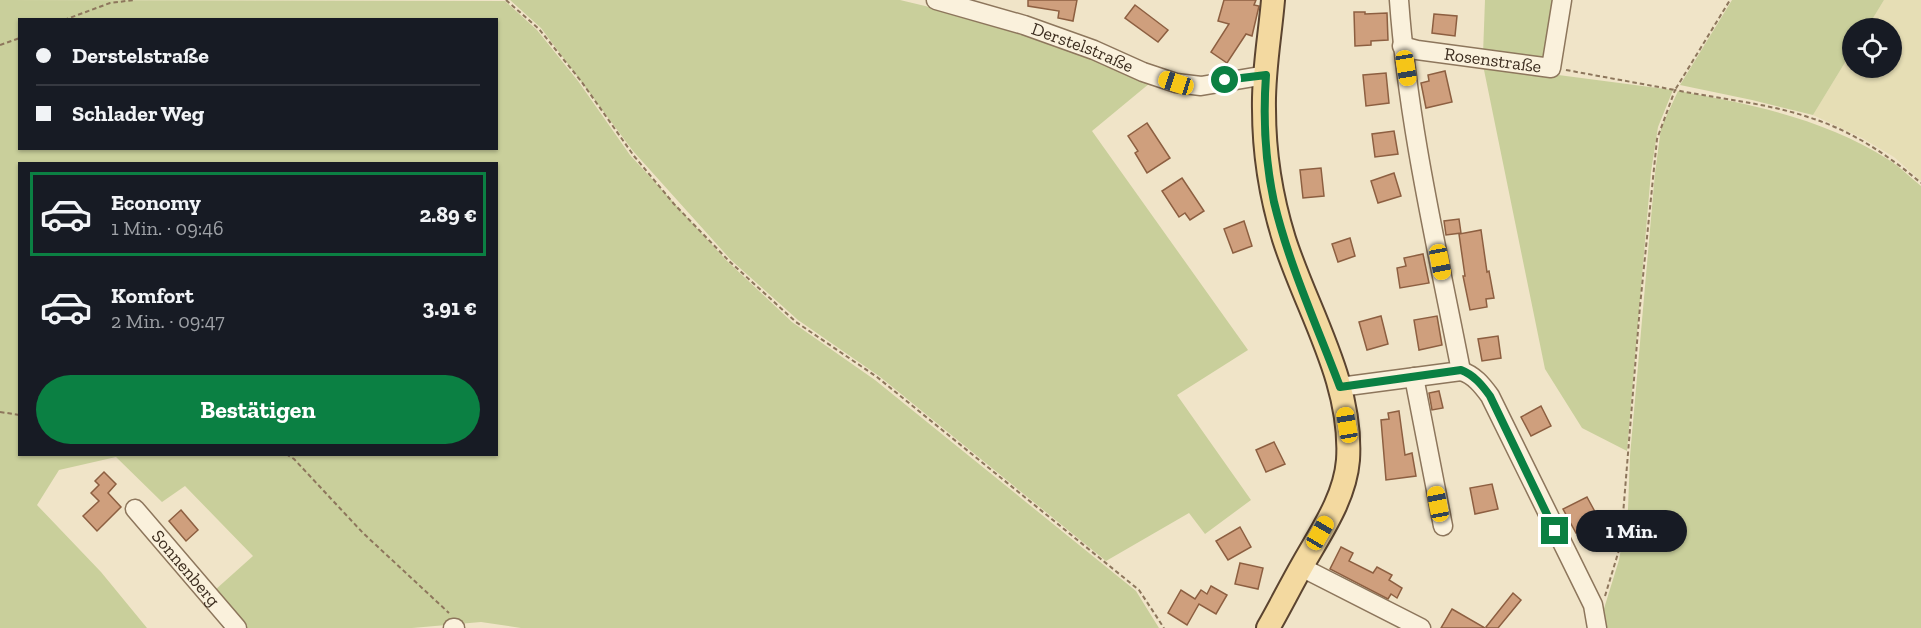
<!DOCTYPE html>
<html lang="de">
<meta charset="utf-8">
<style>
:root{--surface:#171b24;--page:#20242c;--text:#f1f3f6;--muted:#9ea1a6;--line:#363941;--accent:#0b8043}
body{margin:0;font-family:"Zilla Slab",serif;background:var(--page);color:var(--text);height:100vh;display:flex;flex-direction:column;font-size:22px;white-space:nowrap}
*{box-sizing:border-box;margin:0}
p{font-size:20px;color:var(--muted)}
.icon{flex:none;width:33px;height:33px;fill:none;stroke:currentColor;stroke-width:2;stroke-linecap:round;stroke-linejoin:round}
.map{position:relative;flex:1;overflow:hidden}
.drawer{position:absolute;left:18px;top:162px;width:480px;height:294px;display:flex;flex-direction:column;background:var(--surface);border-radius:0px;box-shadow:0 2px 4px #0004}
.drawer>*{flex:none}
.top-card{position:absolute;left:18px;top:18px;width:480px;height:132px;border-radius:0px;box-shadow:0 2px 4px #0004;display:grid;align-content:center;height:132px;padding:0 18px;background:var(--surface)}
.controls{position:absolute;left:1842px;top:18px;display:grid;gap:12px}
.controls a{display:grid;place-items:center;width:60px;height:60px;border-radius:50%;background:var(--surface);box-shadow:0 2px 4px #0004;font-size:30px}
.end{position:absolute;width:27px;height:27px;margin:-14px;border:8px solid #0b8043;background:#fff;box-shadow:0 0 0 3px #fff}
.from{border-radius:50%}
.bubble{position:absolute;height:42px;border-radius:21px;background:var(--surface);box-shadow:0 2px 4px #0004;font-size:20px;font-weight:700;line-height:42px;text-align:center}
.car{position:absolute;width:18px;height:36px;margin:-18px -9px;border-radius:8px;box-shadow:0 0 4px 2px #0007;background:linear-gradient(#f5c518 24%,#345 0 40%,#f5c518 0 76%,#345 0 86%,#f5c518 0)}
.top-card b{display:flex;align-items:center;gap:21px;height:57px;font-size:22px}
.top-card b+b{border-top:2px solid var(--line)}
.top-card i{width:15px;height:15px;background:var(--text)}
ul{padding:10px 0 0;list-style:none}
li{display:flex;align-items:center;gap:18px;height:84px;margin:0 12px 9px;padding:0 6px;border:3px solid transparent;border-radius:0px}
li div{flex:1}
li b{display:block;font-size:22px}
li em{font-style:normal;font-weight:700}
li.active{border-color:var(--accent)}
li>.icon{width:54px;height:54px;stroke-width:1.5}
.action{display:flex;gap:12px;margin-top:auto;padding:12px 18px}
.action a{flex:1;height:69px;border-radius:36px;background:var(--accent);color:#fff;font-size:24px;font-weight:700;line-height:69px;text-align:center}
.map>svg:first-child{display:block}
.farmland{fill:#e6deb5}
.green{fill:#c9cf9b;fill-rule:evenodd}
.building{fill:#cf9f7d;stroke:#8d5f41;stroke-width:1.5}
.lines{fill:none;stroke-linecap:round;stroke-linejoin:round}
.minor-casing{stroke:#8d765c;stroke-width:21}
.major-casing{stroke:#5b4430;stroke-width:26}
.path{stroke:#8d765c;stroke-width:2;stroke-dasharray:4.5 3;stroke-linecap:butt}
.minor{stroke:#faf1dc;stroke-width:18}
.major{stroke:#f3d9a0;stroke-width:22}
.route{stroke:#0b8043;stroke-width:8}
.labels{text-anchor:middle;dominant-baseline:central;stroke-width:6;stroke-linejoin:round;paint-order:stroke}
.street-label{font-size:18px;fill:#3d2e20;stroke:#f7eed8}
</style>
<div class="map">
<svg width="1921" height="628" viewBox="0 0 1921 628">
<rect width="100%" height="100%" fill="#f0e4c8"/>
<polygon class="farmland" points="1884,0 1921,0 1921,181 1894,157 1862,138 1813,115 1852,51 1852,68 1892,68 1892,28 1867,28"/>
<g class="green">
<path d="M0,0L505,1L537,30L578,81L630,155L726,260L792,322L875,380L1136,591L1159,628H521L481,622L412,628H246L215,590L253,556L185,486L162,502L116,457L59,470L37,505L101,572L147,628H0ZM20,20H496V148H20ZM20,164H496V454H20Z"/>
<polygon points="510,0 900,0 967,16 1046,40 1150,83 1092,131 1248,350 1177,395 1251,500 1205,534 1189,513 1106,561 879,376 798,320 731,260 633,151 541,28"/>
<polygon points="1485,0 1554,0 1546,60 1483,54"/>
<polygon points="1732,0 1884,0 1867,28 1852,28 1852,51 1813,115 1752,100 1680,85"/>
<polygon points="1483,65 1673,90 1658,127 1651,172 1627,451 1582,428 1545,369"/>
<path d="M1678,91C1751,104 1825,119 1889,160C1900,167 1910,177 1921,186V628H1598L1619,560L1628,509L1630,456L1655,173L1661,128Z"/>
</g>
<g class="building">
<polygon points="1028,0 1077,0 1073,21 1058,18 1059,11 1028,6"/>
<polygon points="1224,0 1256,0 1254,5 1259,6 1252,36 1246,34 1227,63 1211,52 1229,24 1218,21"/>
<polygon points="1135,5 1168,30 1158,42 1125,18"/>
<polygon points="1354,12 1365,12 1365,14 1387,13 1388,40 1371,41 1371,45 1355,46"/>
<polygon points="1434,14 1457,16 1455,36 1432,33"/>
<polygon points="1445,71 1452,102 1426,108 1421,83 1429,81 1428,75"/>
<polygon points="1386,73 1389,103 1366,106 1363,75"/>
<polygon points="1147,123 1170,158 1147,173 1135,153 1138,151 1128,136"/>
<polygon points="1394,131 1398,154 1375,157 1372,134"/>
<polygon points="1321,168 1324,196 1303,198 1300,170"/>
<polygon points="1394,173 1401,196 1378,203 1371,181"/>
<polygon points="1182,178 1204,211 1190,220 1185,213 1179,217 1162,191"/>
<polygon points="1459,219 1461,233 1446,235 1444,221"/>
<polygon points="1244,221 1252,246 1233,253 1224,229"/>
<polygon points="1481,230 1487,272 1489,271 1494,298 1486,299 1487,307 1470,310 1463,276 1465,276 1459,234"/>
<polygon points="1350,238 1355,256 1338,262 1332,244"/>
<polygon points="1423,254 1429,283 1400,288 1397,268 1406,266 1404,258"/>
<polygon points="1381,316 1388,344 1367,350 1359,322"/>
<polygon points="1437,316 1442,345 1419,350 1414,320"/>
<polygon points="1498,336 1501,358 1482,361 1478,339"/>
<polygon points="1439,391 1443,408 1432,410 1429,393"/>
<polygon points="1541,406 1551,426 1531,436 1521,417"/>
<polygon points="1399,411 1405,455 1412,453 1416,476 1386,480 1381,420 1389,419 1388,413"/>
<polygon points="1274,442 1285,464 1266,472 1256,450"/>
<polygon points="104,472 116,484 108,493 121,507 97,531 83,516 99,501 91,493 99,485 95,481"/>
<polygon points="1492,484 1498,509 1475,514 1470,488"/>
<polygon points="1587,497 1600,521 1576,533 1563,509"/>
<polygon points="181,510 198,530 186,541 169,521"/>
<polygon points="1240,527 1251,547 1228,560 1216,541"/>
<polygon points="1341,547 1353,553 1349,561 1373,573 1377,567 1392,575 1389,580 1402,588 1397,598 1391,594 1388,599 1330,569"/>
<polygon points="1240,563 1263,568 1258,589 1235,584"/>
<polygon points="1211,586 1227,595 1216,614 1199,604 1187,625 1168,613 1181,590 1195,599 1201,590 1207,594"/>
<polygon points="1513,593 1521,600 1498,628 1487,628 1486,627"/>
<polygon points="1452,609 1485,628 1441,628"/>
</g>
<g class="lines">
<g class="minor-casing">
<g id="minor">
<path id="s1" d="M936,0L1024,25L1094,50L1143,72L1176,83L1201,86L1266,75"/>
<path id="s2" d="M1402,46L1417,50L1551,68L1562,0"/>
<path d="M1461,371C1474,375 1482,385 1490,396L1593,605L1597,628"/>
<polyline points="1414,377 1443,526"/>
<path d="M1340,387L1461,371C1437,248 1408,125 1399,0"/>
<path id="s3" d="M135,509L237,628"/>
<polyline points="1301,567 1421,628"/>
<polyline points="453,628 455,628"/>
</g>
</g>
<g class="major-casing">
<path id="major" d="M1268,628C1280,607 1291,585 1303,564C1321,532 1345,498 1348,460C1353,382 1307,311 1284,239C1271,197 1264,152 1264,109C1263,73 1270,36 1273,0"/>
</g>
<g class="path">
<polyline points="506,0 539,29 581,81 634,156 674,204 729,261 796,322 877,377 1139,590 1164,628"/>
<polyline points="64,20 110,3 134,0"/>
<polyline points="0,45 20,38"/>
<polyline points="1566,70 1675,90 1730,0"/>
<polyline points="0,412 20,415"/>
<polyline points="286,454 294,459 363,533 449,613"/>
<path d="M1605,596L1619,550L1622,527L1640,306L1657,139L1675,90C1720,99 1767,103 1811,118C1852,131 1888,155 1921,183"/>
</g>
<use href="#minor" class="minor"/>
<use href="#major" class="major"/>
</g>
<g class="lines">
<path class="route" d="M1225,80L1266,75C1263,117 1265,160 1274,202C1289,265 1317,326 1340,387L1461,370C1474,375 1482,385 1490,396L1555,531"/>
</g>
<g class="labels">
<g class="street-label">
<text stroke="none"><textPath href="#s1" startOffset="154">Derstelstraße</textPath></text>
<text stroke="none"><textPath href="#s2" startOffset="92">Rosenstraße</textPath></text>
<text stroke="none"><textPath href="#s3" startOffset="78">Sonnenberg</textPath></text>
</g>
</g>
</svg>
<div class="controls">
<a><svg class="icon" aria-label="locate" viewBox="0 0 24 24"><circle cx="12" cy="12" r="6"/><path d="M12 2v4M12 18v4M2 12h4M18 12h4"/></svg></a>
</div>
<i class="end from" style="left:1225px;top:80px"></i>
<i class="end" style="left:1555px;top:531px"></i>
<div class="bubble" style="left:1576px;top:510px;width:111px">1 Min.</div>
<i class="car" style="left:1406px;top:68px;rotate:171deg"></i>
<i class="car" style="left:1176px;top:83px;rotate:288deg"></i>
<i class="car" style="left:1440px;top:262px;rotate:169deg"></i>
<i class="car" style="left:1347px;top:425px;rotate:350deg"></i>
<i class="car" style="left:1438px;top:504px;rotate:349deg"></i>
<i class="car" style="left:1320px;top:533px;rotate:30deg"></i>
<div class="top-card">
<b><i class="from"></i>Derstelstraße</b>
<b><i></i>Schlader Weg</b>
</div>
<section class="drawer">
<ul>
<li class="active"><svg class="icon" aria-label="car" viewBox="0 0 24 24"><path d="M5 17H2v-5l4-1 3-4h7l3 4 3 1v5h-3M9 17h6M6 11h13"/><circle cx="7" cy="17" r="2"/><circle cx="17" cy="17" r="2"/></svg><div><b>Economy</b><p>1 Min. · 09:46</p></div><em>2.89 €</em></li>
<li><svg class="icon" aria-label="car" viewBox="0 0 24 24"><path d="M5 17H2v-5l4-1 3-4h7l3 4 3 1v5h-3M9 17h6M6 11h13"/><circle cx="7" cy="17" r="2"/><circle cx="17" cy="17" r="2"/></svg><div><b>Komfort</b><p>2 Min. · 09:47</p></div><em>3.91 €</em></li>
</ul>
<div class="action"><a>Bestätigen</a></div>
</section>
</div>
